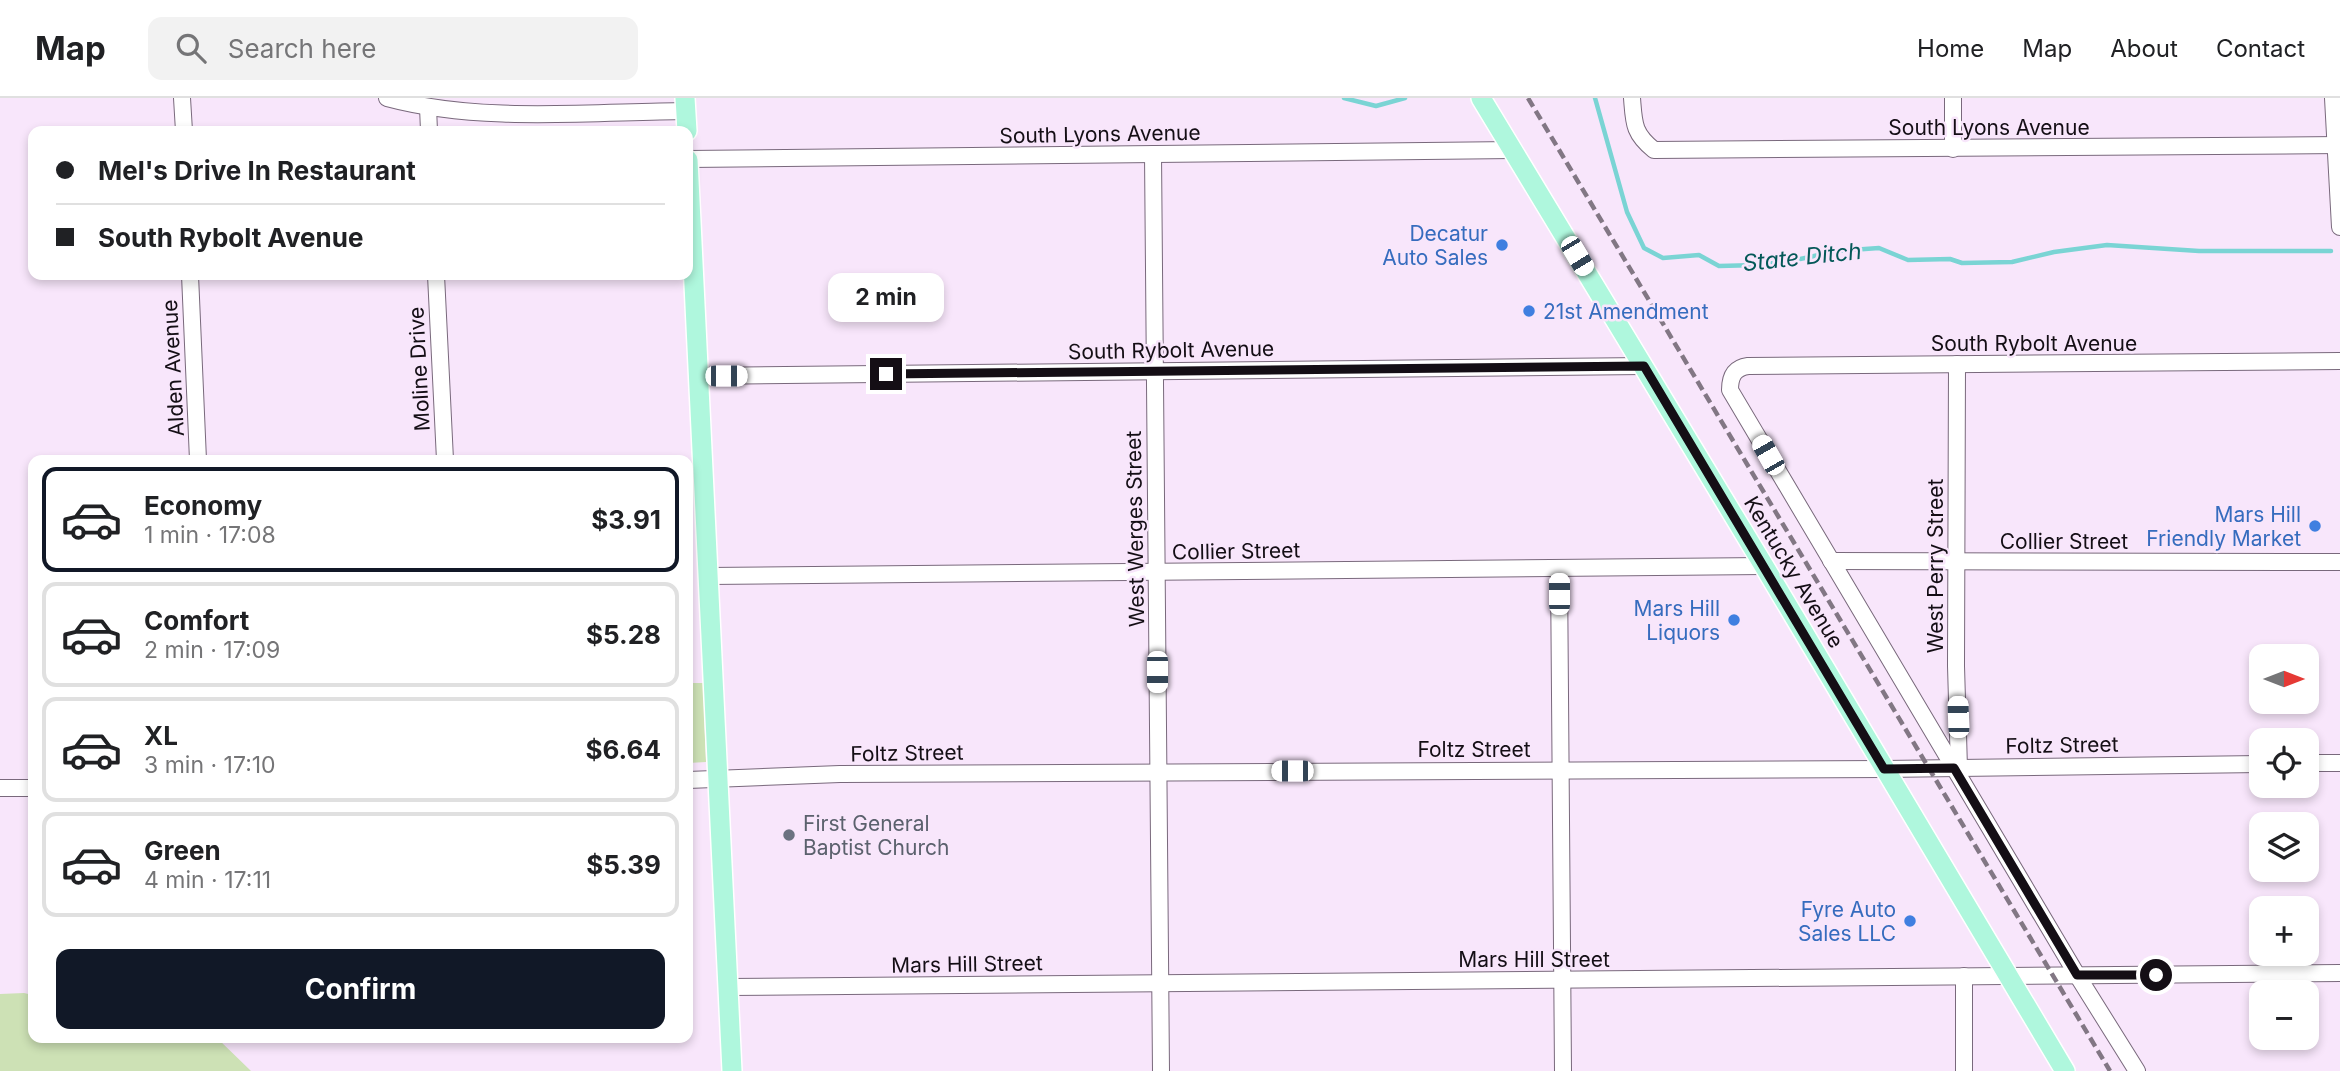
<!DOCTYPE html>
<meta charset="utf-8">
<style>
:root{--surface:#fff;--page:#f2f2f2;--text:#202124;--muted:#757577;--line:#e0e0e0;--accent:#111827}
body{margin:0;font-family:Inter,sans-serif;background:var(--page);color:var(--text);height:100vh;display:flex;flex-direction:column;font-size:26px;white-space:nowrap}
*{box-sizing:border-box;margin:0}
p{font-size:23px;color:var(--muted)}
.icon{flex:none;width:38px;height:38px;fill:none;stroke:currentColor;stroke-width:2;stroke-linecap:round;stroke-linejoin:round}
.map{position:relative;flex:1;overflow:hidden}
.side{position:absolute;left:28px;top:357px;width:665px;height:588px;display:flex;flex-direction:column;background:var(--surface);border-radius:14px;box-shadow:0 4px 10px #0003}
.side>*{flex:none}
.top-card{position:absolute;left:28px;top:28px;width:665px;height:154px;border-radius:14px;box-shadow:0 4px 10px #0003;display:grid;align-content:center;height:154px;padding:0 28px;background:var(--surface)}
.needle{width:46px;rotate:90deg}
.tools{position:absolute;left:2249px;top:546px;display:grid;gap:14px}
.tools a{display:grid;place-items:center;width:70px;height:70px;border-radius:14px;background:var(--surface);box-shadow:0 4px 10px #0003;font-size:35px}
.end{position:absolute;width:32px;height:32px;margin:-16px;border:9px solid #140e15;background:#fff;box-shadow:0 0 0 4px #fff}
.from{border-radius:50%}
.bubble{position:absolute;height:49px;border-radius:14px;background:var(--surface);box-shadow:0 4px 10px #0003;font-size:23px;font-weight:700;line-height:49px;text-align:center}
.car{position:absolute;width:21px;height:42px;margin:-21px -10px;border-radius:9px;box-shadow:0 0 5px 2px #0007;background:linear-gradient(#fff 24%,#345 0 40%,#fff 0 76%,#345 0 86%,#fff 0)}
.top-card b{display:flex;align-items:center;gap:24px;height:66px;font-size:26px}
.top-card b+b{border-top:2px solid var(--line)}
.top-card i{width:18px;height:18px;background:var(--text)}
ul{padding:12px 0 0;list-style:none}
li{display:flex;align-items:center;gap:21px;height:105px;margin:0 14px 10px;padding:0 14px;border:4px solid var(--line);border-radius:14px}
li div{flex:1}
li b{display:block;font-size:26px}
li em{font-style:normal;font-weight:700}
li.current{border-color:var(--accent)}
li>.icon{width:63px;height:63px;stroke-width:1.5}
.action{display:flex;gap:14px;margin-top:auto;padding:14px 28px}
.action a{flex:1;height:80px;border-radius:14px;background:var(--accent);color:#fff;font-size:28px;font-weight:700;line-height:80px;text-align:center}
header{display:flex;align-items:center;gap:42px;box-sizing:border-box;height:98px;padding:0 35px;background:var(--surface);border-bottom:2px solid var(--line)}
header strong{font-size:33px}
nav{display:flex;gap:38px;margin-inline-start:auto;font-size:24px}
.search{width:490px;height:63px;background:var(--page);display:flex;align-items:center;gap:18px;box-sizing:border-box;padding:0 24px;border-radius:14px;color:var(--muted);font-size:26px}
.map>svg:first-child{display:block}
.green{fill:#cde1b5}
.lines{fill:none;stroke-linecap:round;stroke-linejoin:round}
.stream{stroke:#7ad4d4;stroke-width:4.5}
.minor-casing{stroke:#79697c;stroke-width:18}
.major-casing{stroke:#fff;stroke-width:22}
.minor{stroke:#fff;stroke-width:16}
.major{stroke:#aff7dd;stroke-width:19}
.rail{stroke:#827784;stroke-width:4.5;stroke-dasharray:10 5;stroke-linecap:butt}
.route{stroke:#140e15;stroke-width:9}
.shop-dot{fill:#3f7fe0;stroke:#f8e6fb;stroke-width:2.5}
.worship-dot{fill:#6b7280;stroke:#f8e6fb;stroke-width:2.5}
.labels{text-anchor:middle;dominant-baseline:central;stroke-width:5;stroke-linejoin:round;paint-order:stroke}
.street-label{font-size:21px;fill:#140e15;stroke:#f8e6fb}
.shop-label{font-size:21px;fill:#366cbe;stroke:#f8e6fb;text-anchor:end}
.worship-label{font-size:21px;fill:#5b616d;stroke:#f8e6fb;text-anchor:start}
.water-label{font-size:23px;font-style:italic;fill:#045858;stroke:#f8e6fb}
</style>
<header>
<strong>Map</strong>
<div class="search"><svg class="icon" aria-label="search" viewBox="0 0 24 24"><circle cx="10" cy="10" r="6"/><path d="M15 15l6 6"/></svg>Search here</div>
<nav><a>Home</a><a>Map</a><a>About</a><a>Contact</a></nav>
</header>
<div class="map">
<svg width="2340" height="973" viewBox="0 0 2340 973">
<rect width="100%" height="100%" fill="#f8e6fb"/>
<g class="green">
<polygon points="688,585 703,585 706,664 688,665"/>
<polygon points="24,895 33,897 33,940 217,940 251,973 0,973 0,896"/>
</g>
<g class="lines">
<g class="stream">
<polyline points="1344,0 1376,8 1405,0"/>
<polyline points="1595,0 1627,114 1644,150 1663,160 1699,157 1719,168 1758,167 1791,163 1837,153 1879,150 1908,162 1950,161 1962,165 2012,164 2054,154 2107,147 2199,153 2331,153"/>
</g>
<g class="minor-casing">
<g id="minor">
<polyline points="182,0 184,33"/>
<path d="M387,0C480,25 589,14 686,13"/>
<path d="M1632,0C1634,25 1633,35 1654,52L2340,47"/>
<polyline points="1953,0 1953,51"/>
<polyline points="2333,0 2340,129"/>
<polyline points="428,9 429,33"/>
<polyline points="1153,56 1161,973"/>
<polyline points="688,61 1513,52"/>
<polyline points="190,177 198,362"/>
<polyline points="436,177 445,362"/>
<polyline points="1957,266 1956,568 1959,670"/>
<polyline points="699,278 1644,268"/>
<polyline points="1831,463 2340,464"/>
<polyline points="1559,471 1563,973"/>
<polyline points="708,478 1764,468"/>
<polyline points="2306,665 2340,665"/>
<polyline points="688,682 840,676 1884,671 2261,666"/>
<polyline points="0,690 33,690"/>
<polyline points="1964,878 1964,973"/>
<polyline points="728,889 2340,875"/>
<path d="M2137,973L2077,877L1730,292C1730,279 1734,270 1748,268L2340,263"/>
</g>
</g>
<g class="major-casing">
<g id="major">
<polyline points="685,0 687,33"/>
<polyline points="1481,0 1764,468 2065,973"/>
<polyline points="688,62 732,973"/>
</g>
</g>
<use href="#minor" class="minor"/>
<use href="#major" class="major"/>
<polyline class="rail" points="1528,0 2110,973"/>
</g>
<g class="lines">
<polyline class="route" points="886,276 1644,268 1884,671 1954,670 2077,877 2156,877"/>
</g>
<g class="shop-dot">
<circle cx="1502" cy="147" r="7"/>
<circle cx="1529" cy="213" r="7"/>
<circle cx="2315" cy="428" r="7"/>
<circle cx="1734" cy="522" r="7"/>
<circle cx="1910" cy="823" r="7"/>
</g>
<circle class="worship-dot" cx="789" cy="737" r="7"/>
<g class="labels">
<g class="street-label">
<text x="1989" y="29">South Lyons Avenue</text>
<text transform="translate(1100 36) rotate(-1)">South Lyons Avenue</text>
<text x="2034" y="245">South Rybolt Avenue</text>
<text transform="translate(1171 252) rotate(-1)">South Rybolt Avenue</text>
<text transform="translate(173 270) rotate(-93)">Alden Avenue</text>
<text transform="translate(419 271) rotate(-93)">Moline Drive</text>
<text transform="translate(1135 431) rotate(-91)">West Werges Street</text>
<text x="2064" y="443">Collier Street</text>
<text transform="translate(1236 453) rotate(-1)">Collier Street</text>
<text transform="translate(1935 468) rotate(-90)">West Perry Street</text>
<text transform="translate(1794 474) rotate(59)">Kentucky Avenue</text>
<text transform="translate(2062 647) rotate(-1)">Foltz Street</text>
<text x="1474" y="651">Foltz Street</text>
<text transform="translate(907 655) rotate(-1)">Foltz Street</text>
<text x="1534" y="861">Mars Hill Street</text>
<text transform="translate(967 866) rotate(-1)">Mars Hill Street</text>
</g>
<g class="shop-label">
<text x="1488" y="135">Decatur<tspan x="1488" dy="24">Auto Sales</tspan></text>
<text x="1543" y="213" text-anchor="start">21st Amendment</text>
<text x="2301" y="416">Mars Hill<tspan x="2301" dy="24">Friendly Market</tspan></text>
<text x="1720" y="510">Mars Hill<tspan x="1720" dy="24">Liquors</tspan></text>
<text x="1896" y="811">Fyre Auto<tspan x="1896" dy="24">Sales LLC</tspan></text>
</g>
<g class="worship-label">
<text x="803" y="725">First General<tspan x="803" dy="24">Baptist Church</tspan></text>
</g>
<g class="water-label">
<text transform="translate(1802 159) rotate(-6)">State Ditch</text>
</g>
</g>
</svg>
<div class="tools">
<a><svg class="needle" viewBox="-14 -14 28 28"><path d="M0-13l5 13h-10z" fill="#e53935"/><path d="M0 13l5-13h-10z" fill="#757577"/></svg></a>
<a><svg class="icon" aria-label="locate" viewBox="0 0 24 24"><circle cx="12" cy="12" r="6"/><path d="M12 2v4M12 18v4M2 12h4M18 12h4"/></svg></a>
<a><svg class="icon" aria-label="layers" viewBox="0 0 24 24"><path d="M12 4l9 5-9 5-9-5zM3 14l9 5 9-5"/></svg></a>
<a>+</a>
<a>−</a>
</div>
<i class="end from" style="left:2156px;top:877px"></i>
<i class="end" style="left:886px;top:276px"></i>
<div class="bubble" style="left:828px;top:175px;width:116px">2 min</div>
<i class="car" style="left:1577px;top:158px;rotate:149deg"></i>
<i class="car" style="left:726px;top:278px;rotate:90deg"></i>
<i class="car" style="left:1768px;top:357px;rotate:330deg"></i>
<i class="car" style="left:1559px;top:496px;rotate:0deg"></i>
<i class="car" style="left:1157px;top:574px;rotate:180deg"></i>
<i class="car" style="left:1958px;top:619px;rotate:358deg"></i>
<i class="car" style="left:1292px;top:673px;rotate:270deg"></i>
<div class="top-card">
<b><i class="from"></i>Mel's Drive In Restaurant</b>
<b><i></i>South Rybolt Avenue</b>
</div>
<section class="side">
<ul>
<li class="current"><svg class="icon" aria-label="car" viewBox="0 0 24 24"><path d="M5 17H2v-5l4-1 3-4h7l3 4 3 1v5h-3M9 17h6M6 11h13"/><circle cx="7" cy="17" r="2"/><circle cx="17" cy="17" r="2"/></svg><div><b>Economy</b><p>1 min · 17:08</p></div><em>$3.91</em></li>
<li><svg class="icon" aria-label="car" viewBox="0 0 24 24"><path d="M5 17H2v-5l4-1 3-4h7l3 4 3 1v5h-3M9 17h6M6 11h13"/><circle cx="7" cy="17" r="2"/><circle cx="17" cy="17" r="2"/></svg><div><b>Comfort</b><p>2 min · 17:09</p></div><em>$5.28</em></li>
<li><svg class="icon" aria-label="car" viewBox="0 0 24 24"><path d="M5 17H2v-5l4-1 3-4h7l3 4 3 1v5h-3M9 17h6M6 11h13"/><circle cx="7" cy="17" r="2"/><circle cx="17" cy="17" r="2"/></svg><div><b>XL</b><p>3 min · 17:10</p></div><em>$6.64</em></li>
<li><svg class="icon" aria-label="car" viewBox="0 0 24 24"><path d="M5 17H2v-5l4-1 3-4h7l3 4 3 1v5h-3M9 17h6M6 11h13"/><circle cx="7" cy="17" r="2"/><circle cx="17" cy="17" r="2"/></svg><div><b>Green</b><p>4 min · 17:11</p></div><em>$5.39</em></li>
</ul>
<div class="action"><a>Confirm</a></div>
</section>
</div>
